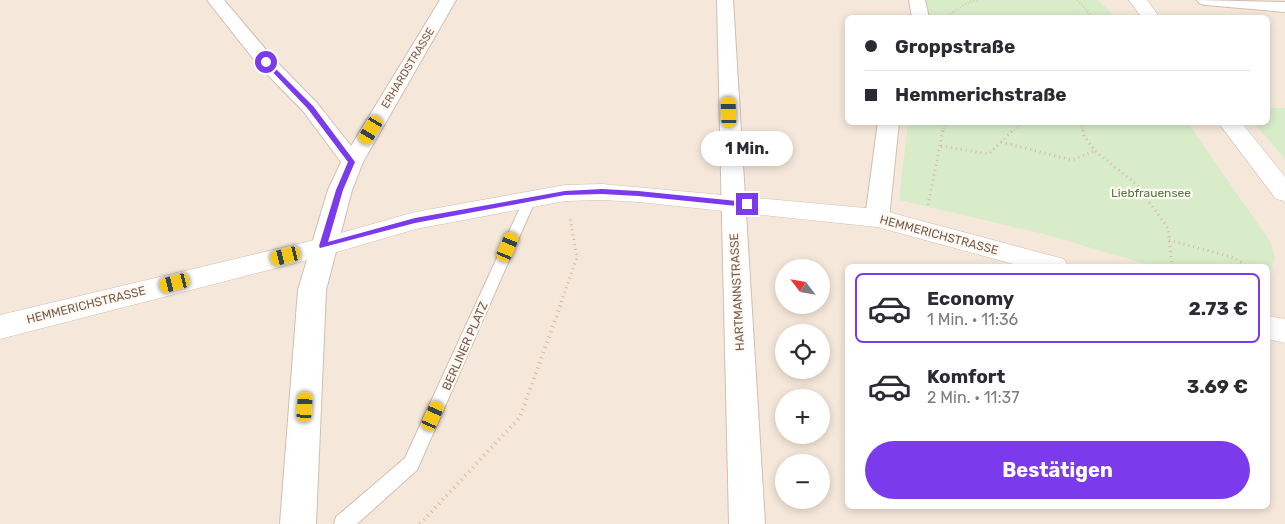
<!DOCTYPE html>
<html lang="de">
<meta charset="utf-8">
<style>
:root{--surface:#fff;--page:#f2f2f3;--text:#2b2b33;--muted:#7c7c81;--line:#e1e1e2;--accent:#7c3aed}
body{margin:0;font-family:Rubik,sans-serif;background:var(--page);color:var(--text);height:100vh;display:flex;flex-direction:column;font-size:19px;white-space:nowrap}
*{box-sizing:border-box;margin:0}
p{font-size:16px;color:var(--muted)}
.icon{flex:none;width:28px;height:28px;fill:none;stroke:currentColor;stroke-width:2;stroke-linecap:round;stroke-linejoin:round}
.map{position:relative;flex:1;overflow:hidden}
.sheet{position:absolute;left:845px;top:264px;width:425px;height:245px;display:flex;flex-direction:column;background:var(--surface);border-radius:8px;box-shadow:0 2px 8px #0003}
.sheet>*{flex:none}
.top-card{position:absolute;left:845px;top:15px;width:425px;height:110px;border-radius:8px;box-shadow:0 2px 8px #0003;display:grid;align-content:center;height:110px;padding:0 20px;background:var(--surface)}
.needle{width:32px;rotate:301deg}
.tools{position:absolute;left:775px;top:259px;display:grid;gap:10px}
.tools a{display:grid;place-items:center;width:55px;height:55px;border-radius:50%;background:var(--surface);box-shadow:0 2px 8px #0003;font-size:25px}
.end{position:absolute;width:22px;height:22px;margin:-11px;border:6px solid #7c3aed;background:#fff;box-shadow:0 0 0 2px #fff}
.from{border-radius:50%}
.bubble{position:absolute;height:35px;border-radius:18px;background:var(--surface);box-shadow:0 2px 8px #0003;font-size:16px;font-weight:700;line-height:35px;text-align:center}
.car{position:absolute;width:15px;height:30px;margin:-15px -8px;border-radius:6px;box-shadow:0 0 4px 1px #0007;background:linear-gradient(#f5c518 24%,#345 0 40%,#f5c518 0 76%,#345 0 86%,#f5c518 0)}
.top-card b{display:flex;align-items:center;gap:18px;height:48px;font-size:19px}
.top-card b+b{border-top:1px solid var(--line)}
.top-card i{width:12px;height:12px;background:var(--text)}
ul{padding:9px 0 0;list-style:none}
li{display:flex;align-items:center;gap:15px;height:70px;margin:0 10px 8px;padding:0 10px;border:2px solid transparent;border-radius:8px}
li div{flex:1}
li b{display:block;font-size:19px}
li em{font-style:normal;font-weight:700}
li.active{border-color:var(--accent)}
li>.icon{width:45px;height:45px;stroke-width:1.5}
.primary-button{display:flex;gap:10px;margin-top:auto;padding:10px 20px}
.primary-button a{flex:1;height:58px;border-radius:30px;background:var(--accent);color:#fff;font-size:20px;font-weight:700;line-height:58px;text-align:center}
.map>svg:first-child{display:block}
.residential{fill:#f5e8da;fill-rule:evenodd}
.green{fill:#d8ecc9}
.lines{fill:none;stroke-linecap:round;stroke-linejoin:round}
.service-casing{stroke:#d1beb0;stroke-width:2}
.minor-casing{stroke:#d1beb0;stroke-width:2}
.tertiary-casing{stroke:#d1beb0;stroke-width:1}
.path-far2{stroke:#d9b8a5;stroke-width:2.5;stroke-dasharray:0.5 2.5;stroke-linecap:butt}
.path-far1{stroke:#d9b8a5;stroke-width:3;stroke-dasharray:1 4;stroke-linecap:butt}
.path{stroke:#d9b8a5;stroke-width:4;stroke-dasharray:1 4.5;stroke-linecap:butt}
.service{fill:#fff;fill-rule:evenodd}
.minor{fill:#fff;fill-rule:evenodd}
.tertiary{fill:#fff;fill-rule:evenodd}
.route{fill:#7c3aed}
.labels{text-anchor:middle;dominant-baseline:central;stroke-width:4.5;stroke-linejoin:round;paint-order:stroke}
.far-street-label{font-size:11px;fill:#7a5c4d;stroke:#fffaf3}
.park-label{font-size:12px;fill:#537a41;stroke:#fffaf3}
.street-label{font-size:12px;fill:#7a5c4d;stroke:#fffaf3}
</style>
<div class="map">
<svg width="1285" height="524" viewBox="0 0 1285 524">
<rect width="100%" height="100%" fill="#fdf6ec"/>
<path class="residential" d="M0,0H1285V524H0ZM848,18H1268V122H848ZM848,266H1268V506H848ZM784,268H821V305H784ZM784,332H821V370H784ZM784,398H821V435H784ZM784,462H821V500H784Z"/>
<g class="green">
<polygon points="926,0 1098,0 1115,17 918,18 919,9"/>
<polygon points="1268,108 1285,108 1285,159 1254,123 1268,122"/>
<polygon points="908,123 1188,123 1271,243 1275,259 1270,272 1268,273 1268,266 1152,266 1044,234 899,200"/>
</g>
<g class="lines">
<g class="service-casing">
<polygon id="service" points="530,195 536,199 417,470 357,524 334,524 336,517 405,458 524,199"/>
</g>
<g class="minor-casing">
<g id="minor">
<polygon points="207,0 224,0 273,58 317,103 351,146 440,0 456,0 363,162 352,190 326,290 316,524 280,524 298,290 328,190 341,162 303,111 259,66"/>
<polygon points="717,0 733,0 765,524 729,524"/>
<polygon points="909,0 925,0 929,18 912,18"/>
<polygon points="1197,0 1285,2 1285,12 1205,5 1199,3"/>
<polygon points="878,122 899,122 889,218 886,224 877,226 868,224 865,218"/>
</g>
</g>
<g class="tertiary-casing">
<g id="tertiary">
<polygon points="1129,0 1147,0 1160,18 1142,18"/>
<polygon points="1218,122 1241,122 1285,177 1285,201 1276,199"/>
<polygon points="602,184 877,209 1064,259 1068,266 1021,266 877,227 639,202 602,200 565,201 416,229 323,256 0,339 0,315 323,238 415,212 565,185"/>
<polygon points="1268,316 1285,319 1285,343 1268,339"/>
</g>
</g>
<g class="path-far2">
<polyline points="1078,0 1093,18"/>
<polyline points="945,17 969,2 978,0"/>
<polyline points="1082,122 1083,132"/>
<polyline points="943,132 945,122"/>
<polyline points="1012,132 1021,123 1058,123"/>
</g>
<g class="path-far1">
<polyline points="1083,130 1084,136 1095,151 1136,184 1168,228 1172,266"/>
<polyline points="1001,142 1072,160 1095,151"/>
<polyline points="941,146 989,154 1013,130"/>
<polyline points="928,205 943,130"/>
<polyline points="1169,240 1235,258 1246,266"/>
<polyline points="561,302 577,258 570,218"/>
</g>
<polyline class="path" points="420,524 520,417 562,301"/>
<use href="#service" class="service"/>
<use href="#minor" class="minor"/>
<use href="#tertiary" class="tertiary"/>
</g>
<polygon class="route" points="264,61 268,61 313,106 355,162 343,190 328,242 415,218 565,191 602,189 638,191 747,202 750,204 747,207 638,196 602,194 565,195 415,223 320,248 319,246 336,190 348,162 308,109 264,63"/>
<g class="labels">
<g class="far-street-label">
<text transform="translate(408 68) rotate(-59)">ERHARDSTRASSE</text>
</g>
<g class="park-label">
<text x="1151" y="193">Liebfrauensee</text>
</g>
<g class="street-label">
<text transform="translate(939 235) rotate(15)">HEMMERICHSTRASSE</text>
<text transform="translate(737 292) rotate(-93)">HARTMANNSTRASSE</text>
<text transform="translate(86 305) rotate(-14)">HEMMERICHSTRASSE</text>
<text transform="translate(465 346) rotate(-66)">BERLINER PLATZ</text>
</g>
</g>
</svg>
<div class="tools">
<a><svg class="needle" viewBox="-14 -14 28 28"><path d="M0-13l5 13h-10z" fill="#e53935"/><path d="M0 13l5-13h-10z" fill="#7c7c81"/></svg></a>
<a><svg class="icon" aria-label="locate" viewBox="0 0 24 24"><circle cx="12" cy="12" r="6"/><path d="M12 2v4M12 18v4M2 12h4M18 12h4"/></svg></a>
<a>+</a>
<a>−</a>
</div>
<i class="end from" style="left:266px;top:62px"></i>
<i class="end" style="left:747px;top:204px"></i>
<div class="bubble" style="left:701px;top:131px;width:92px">1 Min.</div>
<i class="car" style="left:729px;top:112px;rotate:358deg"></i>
<i class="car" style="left:371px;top:130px;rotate:211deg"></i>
<i class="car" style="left:508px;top:247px;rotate:23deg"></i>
<i class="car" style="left:286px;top:256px;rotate:256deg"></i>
<i class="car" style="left:175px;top:283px;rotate:256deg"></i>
<i class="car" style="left:305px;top:407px;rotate:4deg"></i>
<i class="car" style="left:433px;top:416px;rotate:24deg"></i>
<div class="top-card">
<b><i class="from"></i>Groppstraße</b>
<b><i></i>Hemmerichstraße</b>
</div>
<section class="sheet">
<ul>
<li class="active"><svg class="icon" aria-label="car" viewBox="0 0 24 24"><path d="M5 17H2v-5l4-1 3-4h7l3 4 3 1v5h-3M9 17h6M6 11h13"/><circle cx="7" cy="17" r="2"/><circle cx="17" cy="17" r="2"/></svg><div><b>Economy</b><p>1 Min. · 11:36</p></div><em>2.73 €</em></li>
<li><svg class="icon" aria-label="car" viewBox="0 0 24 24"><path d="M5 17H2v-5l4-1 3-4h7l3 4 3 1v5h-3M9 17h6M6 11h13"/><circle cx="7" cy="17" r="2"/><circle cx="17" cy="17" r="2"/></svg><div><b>Komfort</b><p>2 Min. · 11:37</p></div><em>3.69 €</em></li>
</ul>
<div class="primary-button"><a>Bestätigen</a></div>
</section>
</div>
